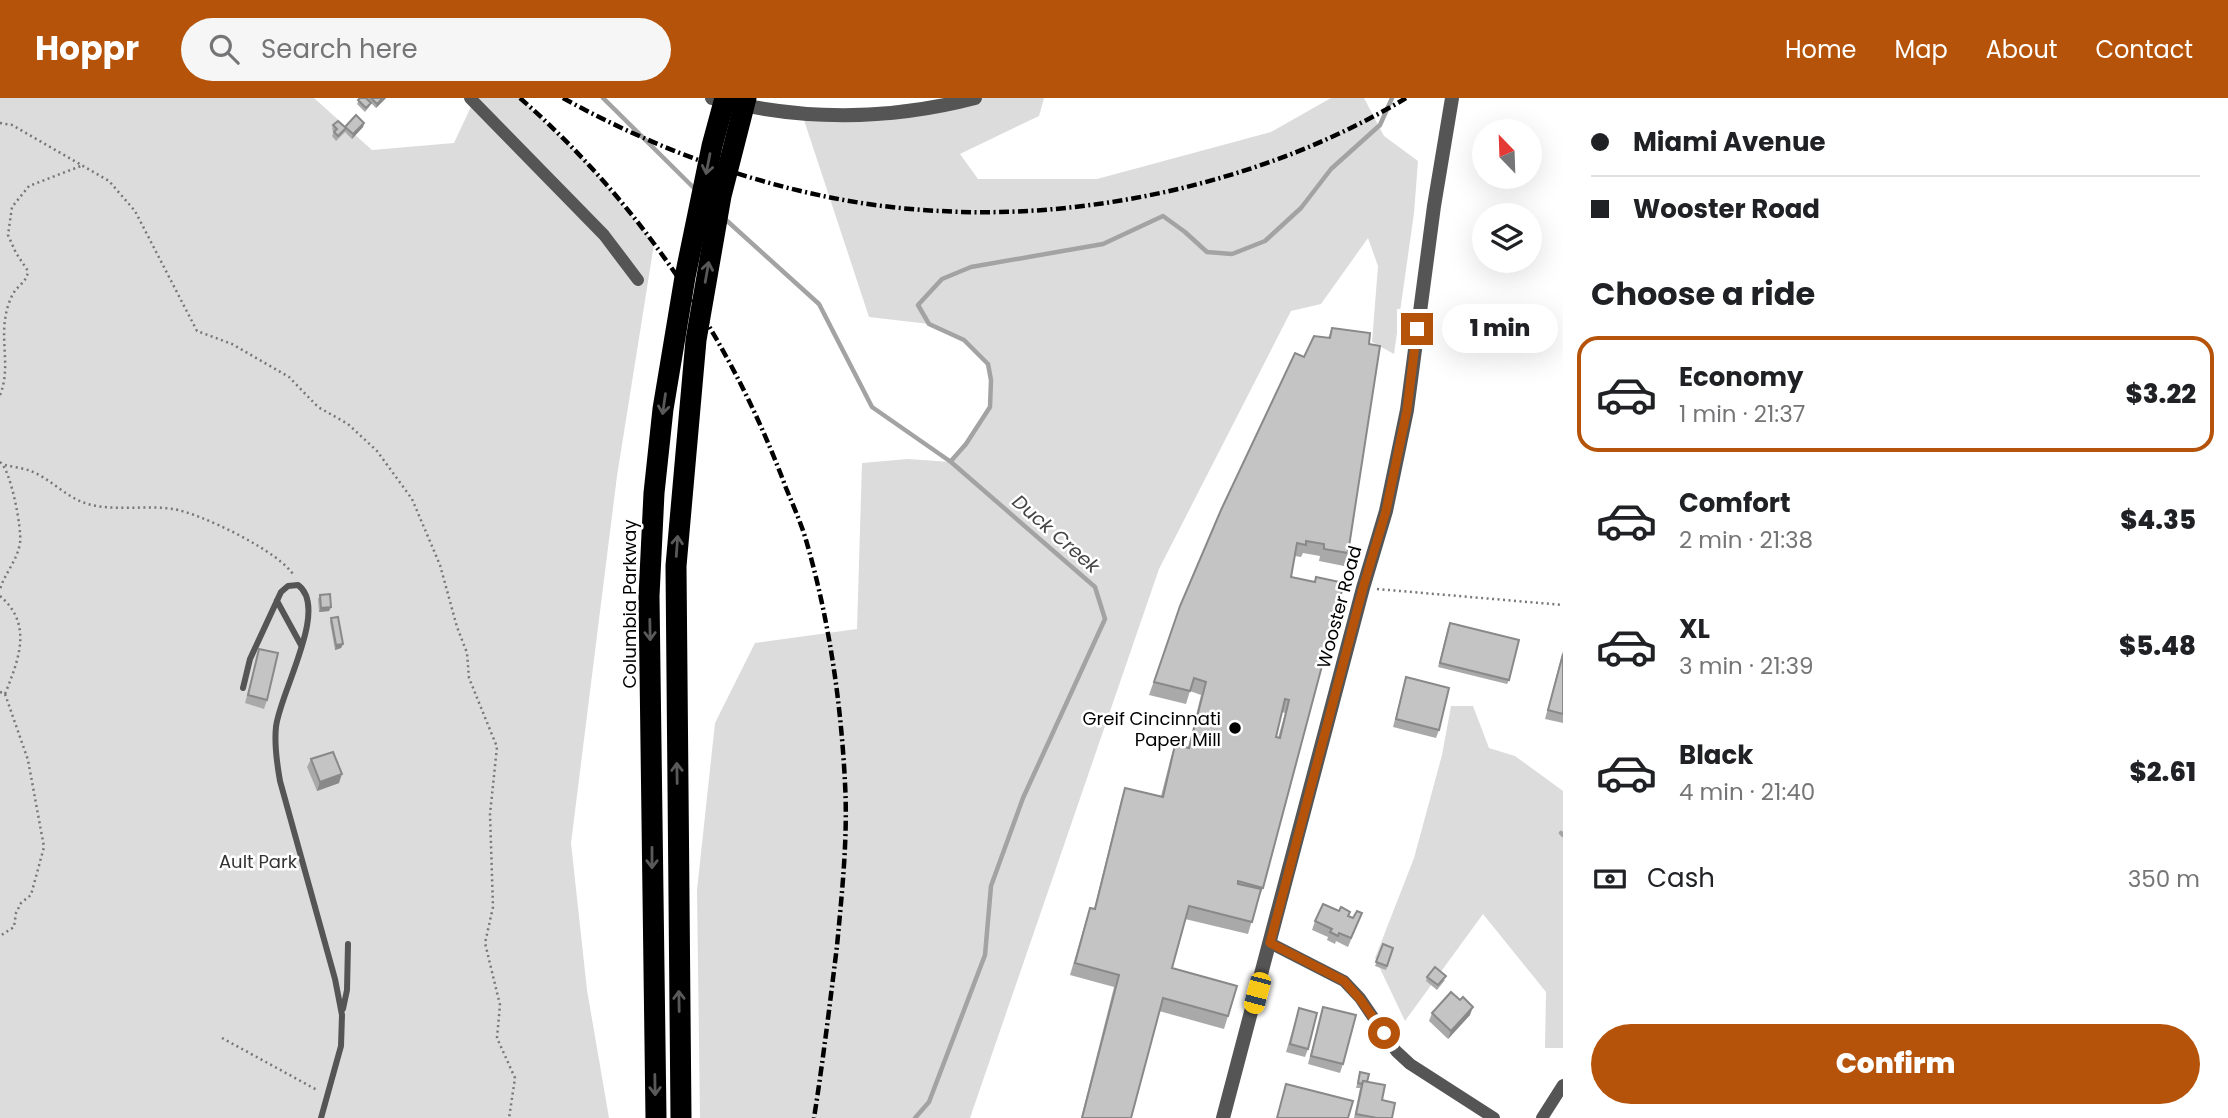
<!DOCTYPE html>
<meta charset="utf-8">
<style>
:root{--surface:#fff;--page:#f6f6f6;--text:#202124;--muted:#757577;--line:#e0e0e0;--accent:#b45309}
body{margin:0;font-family:Poppins,sans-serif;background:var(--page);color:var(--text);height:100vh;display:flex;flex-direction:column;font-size:26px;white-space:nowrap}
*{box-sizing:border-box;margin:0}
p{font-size:23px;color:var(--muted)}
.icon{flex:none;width:38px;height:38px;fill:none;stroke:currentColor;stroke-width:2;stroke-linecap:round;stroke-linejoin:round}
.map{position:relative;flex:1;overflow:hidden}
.details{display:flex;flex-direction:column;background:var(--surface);width:665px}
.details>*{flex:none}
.hud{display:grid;align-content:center;height:154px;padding:0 28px;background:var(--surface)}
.needle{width:46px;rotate:337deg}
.fabs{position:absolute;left:1472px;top:21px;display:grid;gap:14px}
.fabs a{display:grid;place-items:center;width:70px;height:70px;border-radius:50%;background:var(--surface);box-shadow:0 7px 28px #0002;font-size:35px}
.end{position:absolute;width:32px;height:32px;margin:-16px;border:9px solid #b45309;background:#fff;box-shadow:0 0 0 4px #fff}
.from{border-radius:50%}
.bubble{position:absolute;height:49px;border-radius:24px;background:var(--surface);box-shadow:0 7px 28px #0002;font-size:23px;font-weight:800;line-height:49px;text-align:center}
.car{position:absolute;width:21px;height:42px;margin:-21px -10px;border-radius:9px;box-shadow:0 0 5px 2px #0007;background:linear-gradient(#f5c518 24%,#345 0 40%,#f5c518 0 76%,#345 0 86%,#f5c518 0)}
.hud b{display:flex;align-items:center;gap:24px;height:66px;font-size:26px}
.hud b+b{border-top:2px solid var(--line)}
.hud i{width:18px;height:18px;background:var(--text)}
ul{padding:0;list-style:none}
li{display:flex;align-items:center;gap:21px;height:116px;margin:0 14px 10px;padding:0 14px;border:4px solid transparent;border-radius:21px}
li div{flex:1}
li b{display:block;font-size:26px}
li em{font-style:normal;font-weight:800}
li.active{border-color:var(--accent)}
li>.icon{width:63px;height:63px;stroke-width:1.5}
h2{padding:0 28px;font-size:32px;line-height:84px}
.pay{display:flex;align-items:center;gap:18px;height:77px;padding:0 28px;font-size:26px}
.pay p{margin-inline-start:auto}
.action{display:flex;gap:14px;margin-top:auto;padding:14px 28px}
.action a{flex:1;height:80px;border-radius:42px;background:var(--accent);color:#fff;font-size:28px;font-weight:800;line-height:80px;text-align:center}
header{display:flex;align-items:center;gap:42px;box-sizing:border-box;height:98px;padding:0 35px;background:var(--accent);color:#fff}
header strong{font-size:33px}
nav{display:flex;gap:38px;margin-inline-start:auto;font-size:24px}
.search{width:490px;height:63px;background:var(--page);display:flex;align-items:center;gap:18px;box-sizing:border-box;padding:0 24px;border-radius:38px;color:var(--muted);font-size:26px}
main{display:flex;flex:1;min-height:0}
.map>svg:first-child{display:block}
.green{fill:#dcdcdc}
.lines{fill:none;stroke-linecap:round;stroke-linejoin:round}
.stream{stroke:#a3a3a3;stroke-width:4.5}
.path{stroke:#777;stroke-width:2.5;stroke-dasharray:2 3.5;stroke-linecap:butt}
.service{stroke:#555;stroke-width:6}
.minor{stroke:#555;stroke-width:12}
.tertiary{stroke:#555;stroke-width:14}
.motorway{stroke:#000;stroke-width:21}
.rail{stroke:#000;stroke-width:4.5;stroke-dasharray:10 3.5 2 3.5;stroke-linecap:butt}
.wall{fill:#a9a9a9;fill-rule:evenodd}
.shaded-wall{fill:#898989}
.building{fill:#c4c4c4;stroke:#898989;stroke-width:2;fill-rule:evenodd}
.oneway{stroke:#595959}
.route{stroke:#b45309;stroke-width:9}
.poi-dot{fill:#000;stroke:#fff;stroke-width:2.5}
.labels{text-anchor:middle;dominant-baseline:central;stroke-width:5;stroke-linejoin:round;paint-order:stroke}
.street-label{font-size:18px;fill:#000;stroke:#fff}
.poi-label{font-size:18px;fill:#000;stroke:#fff;text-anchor:end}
.park-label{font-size:18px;fill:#333;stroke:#fff}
.water-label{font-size:19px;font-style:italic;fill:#444;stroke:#fff}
</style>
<header>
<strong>Hoppr</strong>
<div class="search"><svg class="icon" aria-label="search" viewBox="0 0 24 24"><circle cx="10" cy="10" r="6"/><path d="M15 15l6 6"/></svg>Search here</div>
<nav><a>Home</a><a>Map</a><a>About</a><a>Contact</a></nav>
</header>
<main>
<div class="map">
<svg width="1563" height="1020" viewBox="0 0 1563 1020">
<rect width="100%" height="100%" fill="#fff"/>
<g class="green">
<polygon points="0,0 314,0 372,52 454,45 475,0 520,0 590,67 654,146 617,378 571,745 587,892 609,1020 0,1020"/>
<polygon points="975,0 1044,0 1039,18 960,56 978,81 1097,81 1271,34 1331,0 1364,0 1384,38 1418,63 1414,115 1394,256 1372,244 1378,168 1368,140 1321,206 1291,213 1159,471 970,1020 700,1020 697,792 715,625 755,545 857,531 862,365 908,361 951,364 966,346 990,309 991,282 988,267 964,242 929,226 869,219 802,16"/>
<polygon points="1451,608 1473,608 1489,650 1515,658 1563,693 1563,950 1545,950 1546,894 1483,816 1405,923 1375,860 1414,760 1442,657"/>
</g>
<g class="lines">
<g class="stream">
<polyline points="603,0 697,93"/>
<polyline points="725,121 819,206 872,309 951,364 1095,489 1105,521 1023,700 991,788 985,857 929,1004 915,1020"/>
<polyline points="951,363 966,346 990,309 991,282 988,266 964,242 929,226 918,207 942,181 971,169 1103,146 1163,118 1185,134 1207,154 1232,156 1265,143 1301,110 1331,71 1380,27 1392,0"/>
<polyline points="1561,735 1563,737"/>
</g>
<g class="path">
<polyline points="0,25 12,27 109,83 135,113 197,233 232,246 289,279 318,309 348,326 377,353 412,401 440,467 457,529 467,555 469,580 497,649 490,716 493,809 485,845 500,907 497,940 515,980 509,1020"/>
<path d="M0,297C11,270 0,244 6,216C7,210 10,201 13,196C18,187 27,184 28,173L16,155L8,137L12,109L29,88L81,68"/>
<path d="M0,364C11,372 22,431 20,445C17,463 5,475 0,491"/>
<path d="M5,367C13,369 23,370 31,373C53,382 68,402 92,407C118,413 146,407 173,411C200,415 281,454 294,478"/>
<polyline points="1377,491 1563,507"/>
<path d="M0,498C33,526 19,561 5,596"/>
<polyline points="0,594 5,596 28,662 44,749 31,797 21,805 16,815 14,829 0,838"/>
<polyline points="222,940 317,992"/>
</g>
<g class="service">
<polyline points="277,503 301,547"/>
<path d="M243,590L250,561L281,494L288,488L298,487C330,510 279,596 276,629C274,647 277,666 280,683L335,881L342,917L341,948L321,1020"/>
<polyline points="343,911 347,892 348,846"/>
</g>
<g class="minor">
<polyline points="470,0 604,137 638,182"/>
<polyline points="1270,845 1344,883 1360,900 1396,953 1410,966 1494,1020"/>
<polyline points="1542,1020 1563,987"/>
</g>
<g class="tertiary">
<path d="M712,0C800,23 887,23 975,0"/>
<polyline points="1223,1020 1363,490 1386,413 1407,312 1434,108 1452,0"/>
</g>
<g class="motorway">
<polyline points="656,1020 649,498 654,395 663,311 685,179 712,48 725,0"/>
<polyline points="681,1020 676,468 696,242 721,98 746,0"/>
</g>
<g class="rail">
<path d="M520,0C640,105 731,241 786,390C793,407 801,425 806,442C829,521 841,604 845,685C848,740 842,794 837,848C830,905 823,963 814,1020"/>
<path d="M563,0C677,63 809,107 940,113C1096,122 1272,81 1406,0"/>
</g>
</g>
<g class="wall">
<polygon points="360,0 386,0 376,10 371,5 369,9 365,14 357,6"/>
<polygon points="364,25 363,29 352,41 345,34 336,43 332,38 334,34 332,31 333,27 345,30"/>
<path d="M1332,230L1348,455L1344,468L1319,463L1320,458L1303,455L1301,459L1295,458L1291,479L1314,484L1263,790L1258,802L1248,836L1185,821L1172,870L1228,918L1224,931L1159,913L1131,1020H1081L1114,889L1070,877L1086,822L1090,810L1094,811L1121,702L1125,690L1161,698L1171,659L1175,647L1188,650L1201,597L1190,593L1186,606L1149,597L1180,508L1304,259L1328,240ZM1282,614L1285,615L1278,640L1276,639Z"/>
<polygon points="320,497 331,509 329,513 319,514 318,501"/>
<polygon points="331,520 343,546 341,550 335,552 330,524"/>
<polygon points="1448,529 1509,582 1507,586 1438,569"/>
<polygon points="259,551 267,602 264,611 245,605"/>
<polygon points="1563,553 1563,625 1545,621"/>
<polygon points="1406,579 1439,632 1436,640 1393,629"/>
<polygon points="311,661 339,685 317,693 307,669"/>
<polygon points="1362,815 1348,849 1336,843 1335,846 1327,842 1328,839 1312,832 1315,823 1349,818 1353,820"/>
<polygon points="1383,846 1393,850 1386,872 1375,868"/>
<polygon points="1427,879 1445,882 1437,892 1426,883"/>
<polygon points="1323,909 1343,966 1340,975 1308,966"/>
<polygon points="1299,910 1308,951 1305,959 1286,954"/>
<polygon points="1432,915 1470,917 1448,941 1429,923"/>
<polygon points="1360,974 1382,1002 1392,1020 1354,1020 1360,990 1356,990"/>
</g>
<g class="shaded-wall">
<polygon points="383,0 386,0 376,10 377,6"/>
<polygon points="364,25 363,29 352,41 353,36"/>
<polygon points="331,509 329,513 319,514 321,510"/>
<polygon points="343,546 341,550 335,552 336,547"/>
<polygon points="342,676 339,685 317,693 320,684"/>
<polygon points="1473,909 1470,917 1448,941 1451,933"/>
</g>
<g class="building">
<polygon points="360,0 366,0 371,5 366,10 358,2"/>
<polygon points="371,0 383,0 377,6"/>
<polygon points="356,17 364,25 353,36 345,29"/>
<polygon points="338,23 346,30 338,38 334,34 337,31 333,27"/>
<path d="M1332,230L1370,235L1369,246L1380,248L1348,455L1324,451V446L1306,443V447L1297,445L1291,479L1315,484L1316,479L1344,485L1263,790L1238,783V786L1261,791L1252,824L1189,808L1172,870L1237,888L1228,918L1163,900L1131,1020H1082L1119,877L1075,865L1090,810L1095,811L1125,690L1163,699L1175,647L1189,650L1206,584L1194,580L1190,593L1154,584L1180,508L1221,412L1295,255L1304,259L1314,238L1330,240ZM1285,601L1289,602L1280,640L1276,639Z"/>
<polygon points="330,496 331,509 321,510 320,497"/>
<polygon points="338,519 343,546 336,547 331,520"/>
<polygon points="1450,525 1519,542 1509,582 1440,565"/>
<polygon points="259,551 278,555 267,602 248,597"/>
<polygon points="1563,556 1563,616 1548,612"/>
<polygon points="1406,579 1449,590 1439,632 1396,621"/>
<polygon points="333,654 342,676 320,684 311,661"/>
<polygon points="1323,806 1339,813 1341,809 1350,814 1348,818 1353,820 1357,813 1362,815 1351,840 1339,835 1338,838 1330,834 1332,831 1315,823"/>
<polygon points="1383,846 1393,850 1387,868 1376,864"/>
<polygon points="1435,869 1446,878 1438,887 1427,879"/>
<polygon points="1451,894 1460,902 1463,899 1473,909 1451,933 1432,915"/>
<polygon points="1323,909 1356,917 1343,966 1311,958"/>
<polygon points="1299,910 1317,915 1308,951 1290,946"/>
<polygon points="1360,974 1369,976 1367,984 1363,983 1362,986 1358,985"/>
<polygon points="1363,983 1385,987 1382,1002 1395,1005 1392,1020 1377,1020 1356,1016"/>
<polygon points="1286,986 1353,1003 1348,1020 1277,1020"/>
</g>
<defs><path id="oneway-shaft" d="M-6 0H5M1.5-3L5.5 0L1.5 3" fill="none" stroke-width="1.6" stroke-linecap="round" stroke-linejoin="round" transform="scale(1.75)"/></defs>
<g class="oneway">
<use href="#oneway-shaft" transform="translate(708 66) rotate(101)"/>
<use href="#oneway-shaft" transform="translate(707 174) rotate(-80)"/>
<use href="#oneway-shaft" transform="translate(664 306) rotate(98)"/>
<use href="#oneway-shaft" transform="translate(677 448) rotate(-86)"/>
<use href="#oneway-shaft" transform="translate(650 532) rotate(89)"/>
<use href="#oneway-shaft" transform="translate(677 675) rotate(-91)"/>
<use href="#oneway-shaft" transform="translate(652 760) rotate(90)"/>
<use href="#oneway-shaft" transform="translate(679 903) rotate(-91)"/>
<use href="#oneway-shaft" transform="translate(655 987) rotate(89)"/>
</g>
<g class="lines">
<polyline class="route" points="1384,935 1360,901 1344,883 1270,845 1363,490 1386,413 1407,312 1417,231"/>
</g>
<circle class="poi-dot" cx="1235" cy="630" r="7"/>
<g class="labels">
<g class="street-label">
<text transform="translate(629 506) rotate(-90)">Columbia Parkway</text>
<text transform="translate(1339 509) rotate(-75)">Wooster Road</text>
</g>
<g class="poi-label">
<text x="1221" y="620">Greif Cincinnati<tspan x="1221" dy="21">Paper Mill</tspan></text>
</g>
<g class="park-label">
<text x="258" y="763">Ault Park</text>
</g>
<g class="water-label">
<text transform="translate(1056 436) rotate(41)">Duck Creek</text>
</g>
</g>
</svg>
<div class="fabs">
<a><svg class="needle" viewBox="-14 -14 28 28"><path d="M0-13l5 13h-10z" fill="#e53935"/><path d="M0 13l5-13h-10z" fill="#757577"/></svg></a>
<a><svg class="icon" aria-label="layers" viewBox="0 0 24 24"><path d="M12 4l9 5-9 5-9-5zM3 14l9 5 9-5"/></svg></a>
</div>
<i class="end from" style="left:1384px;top:935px"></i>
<i class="end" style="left:1417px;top:231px"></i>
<div class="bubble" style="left:1442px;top:206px;width:116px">1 min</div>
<i class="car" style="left:1257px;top:895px;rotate:195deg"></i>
</div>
<section class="details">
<div class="hud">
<b><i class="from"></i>Miami Avenue</b>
<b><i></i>Wooster Road</b>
</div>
<h2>Choose a ride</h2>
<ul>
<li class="active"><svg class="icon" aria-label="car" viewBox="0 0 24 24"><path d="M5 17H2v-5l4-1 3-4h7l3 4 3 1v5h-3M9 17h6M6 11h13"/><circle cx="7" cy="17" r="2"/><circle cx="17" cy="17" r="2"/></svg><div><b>Economy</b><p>1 min · 21:37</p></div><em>$3.22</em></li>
<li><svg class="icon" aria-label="car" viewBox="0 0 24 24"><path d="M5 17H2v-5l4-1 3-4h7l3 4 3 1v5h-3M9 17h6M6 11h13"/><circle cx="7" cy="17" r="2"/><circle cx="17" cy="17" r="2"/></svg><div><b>Comfort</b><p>2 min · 21:38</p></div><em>$4.35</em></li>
<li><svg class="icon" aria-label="car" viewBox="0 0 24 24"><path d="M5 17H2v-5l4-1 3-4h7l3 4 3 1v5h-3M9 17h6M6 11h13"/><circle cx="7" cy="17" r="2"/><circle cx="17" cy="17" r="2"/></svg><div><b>XL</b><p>3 min · 21:39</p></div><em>$5.48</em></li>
<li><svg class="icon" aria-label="car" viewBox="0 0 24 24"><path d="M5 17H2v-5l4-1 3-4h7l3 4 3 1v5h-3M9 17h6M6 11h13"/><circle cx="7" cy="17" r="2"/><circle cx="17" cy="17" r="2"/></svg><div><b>Black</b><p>4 min · 21:40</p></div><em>$2.61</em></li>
</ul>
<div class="pay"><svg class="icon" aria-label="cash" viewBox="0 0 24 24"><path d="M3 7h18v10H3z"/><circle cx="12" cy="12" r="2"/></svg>Cash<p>350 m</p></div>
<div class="action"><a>Confirm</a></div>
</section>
</main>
